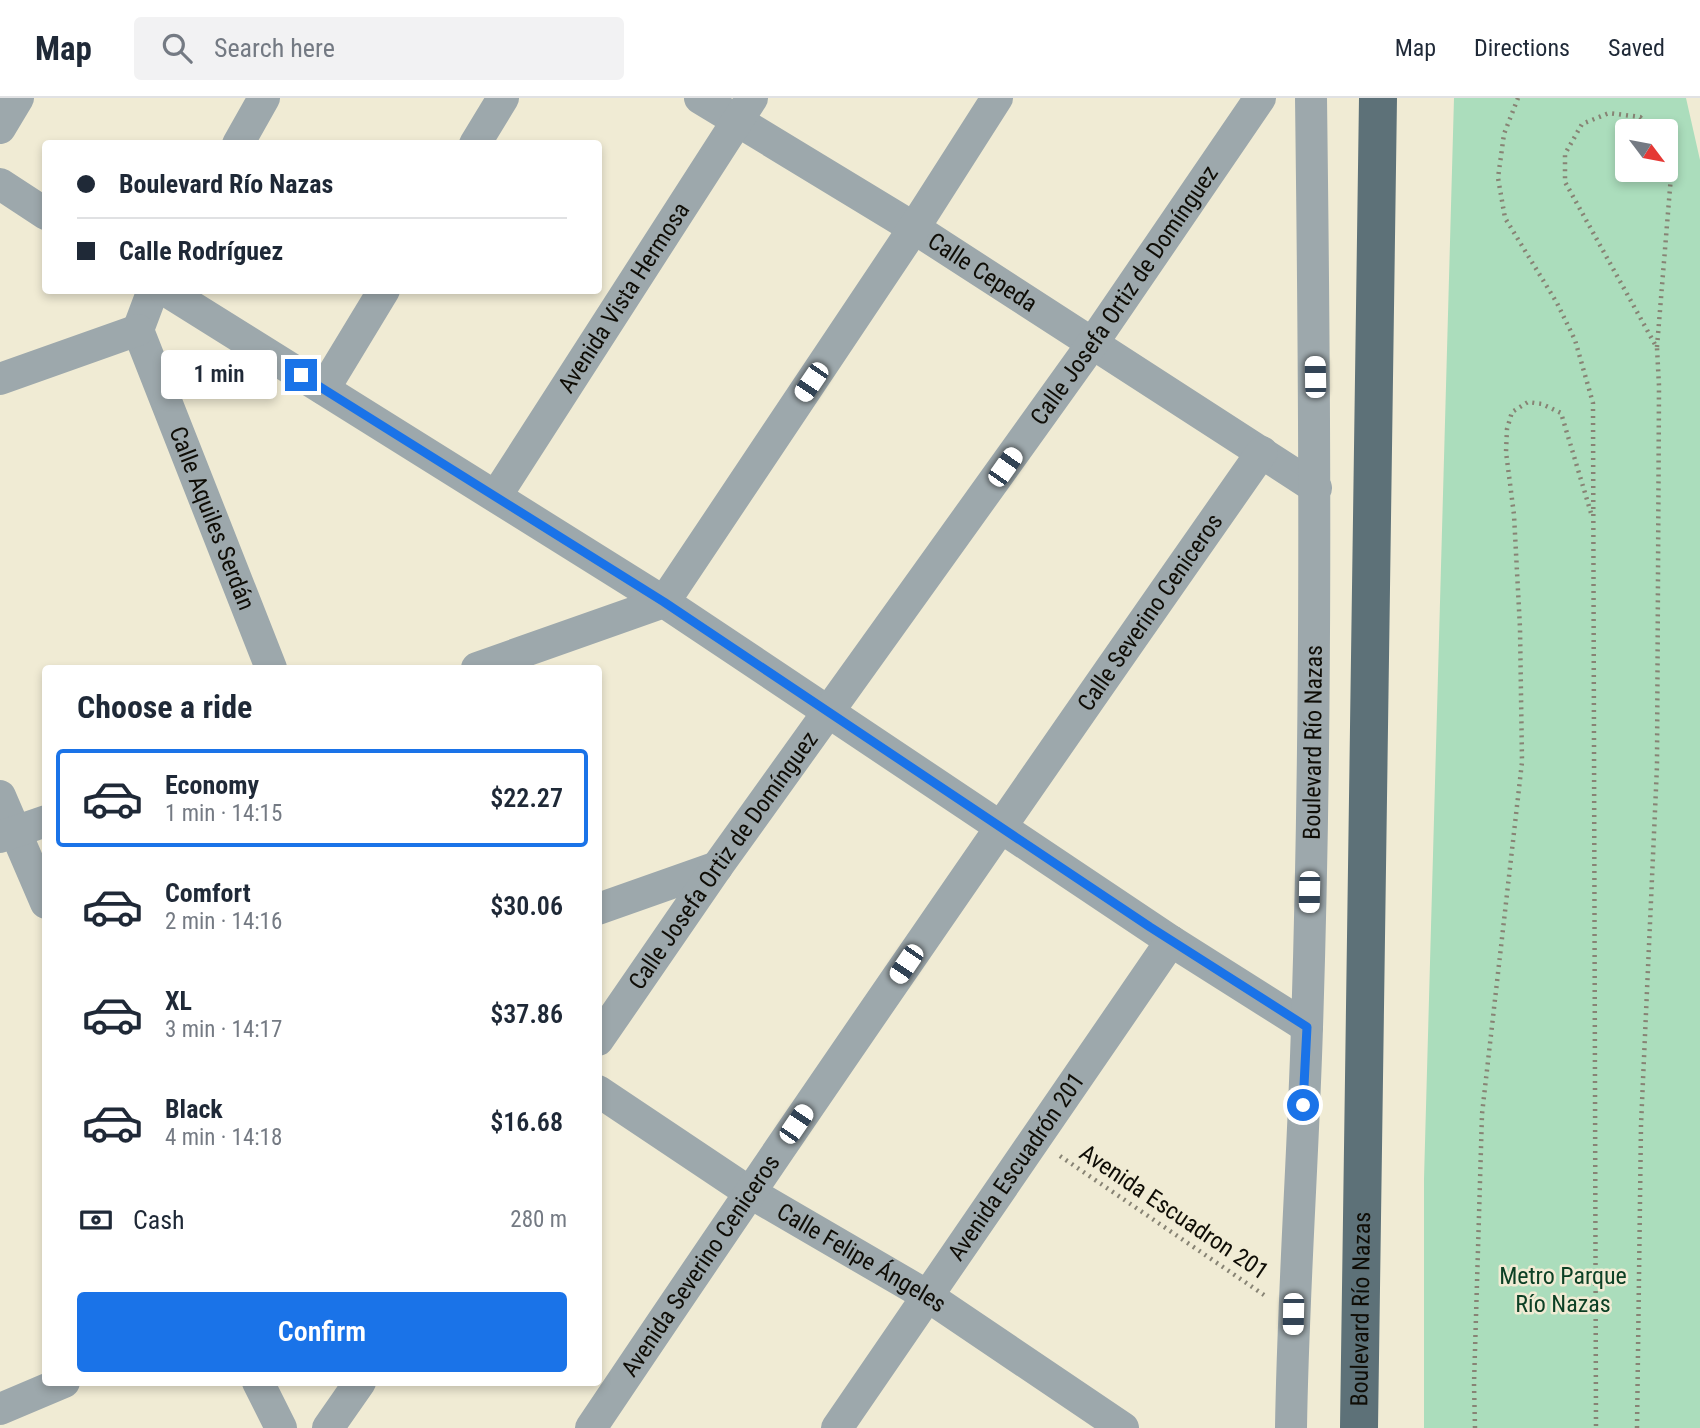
<!DOCTYPE html>
<meta charset="utf-8">
<style>
:root{--surface:#fff;--page:#f2f2f3;--text:#1f2937;--muted:#747a83;--line:#e0e1e3;--accent:#1a73e8}
body{margin:0;font-family:"Roboto Condensed",sans-serif;background:var(--page);color:var(--text);height:100vh;display:flex;flex-direction:column;font-size:26px;white-space:nowrap}
*{box-sizing:border-box;margin:0}
p{font-size:23px;color:var(--muted)}
.icon{flex:none;width:38px;height:38px;fill:none;stroke:currentColor;stroke-width:2;stroke-linecap:round;stroke-linejoin:round}
.map{position:relative;flex:1;overflow:hidden}
.side{position:absolute;left:42px;top:567px;width:560px;height:721px;display:flex;flex-direction:column;background:var(--surface);border-radius:7px;box-shadow:0 4px 10px #0003}
.side>*{flex:none}
.top-card{position:absolute;left:42px;top:42px;width:560px;height:154px;border-radius:7px;box-shadow:0 4px 10px #0003;display:grid;align-content:center;height:154px;padding:0 35px;background:var(--surface)}
.needle{width:46px;rotate:122deg}
.buttons{position:absolute;left:1615px;top:21px;display:grid;gap:14px}
.buttons a{display:grid;place-items:center;width:63px;height:63px;border-radius:7px;background:var(--surface);box-shadow:0 4px 10px #0003;font-size:35px}
.end{position:absolute;width:32px;height:32px;margin:-16px;border:9px solid #1a73e8;background:#fff;box-shadow:0 0 0 4px #fff}
.from{border-radius:50%}
.bubble{position:absolute;height:49px;border-radius:7px;background:var(--surface);box-shadow:0 4px 10px #0003;font-size:23px;font-weight:600;line-height:49px;text-align:center}
.car{position:absolute;width:21px;height:42px;margin:-21px -10px;border-radius:9px;box-shadow:0 0 5px 2px #0007;background:linear-gradient(#fff 24%,#345 0 40%,#fff 0 76%,#345 0 86%,#fff 0)}
.top-card b{display:flex;align-items:center;gap:24px;height:66px;font-size:26px}
.top-card b+b{border-top:2px solid var(--line)}
.top-card i{width:18px;height:18px;background:var(--text)}
ul{padding:0;list-style:none}
li{display:flex;align-items:center;gap:21px;height:98px;margin:0 14px 10px;padding:0 21px;border:4px solid transparent;border-radius:7px}
li div{flex:1}
li b{display:block;font-size:26px}
li em{font-style:normal;font-weight:600}
li.active{border-color:var(--accent)}
li>.icon{width:63px;height:63px;stroke-width:1.5}
h2{padding:0 35px;font-size:32px;line-height:84px}
.pay{display:flex;align-items:center;gap:18px;height:77px;padding:0 35px;font-size:26px}
.pay p{margin-inline-start:auto}
.primary-button{display:flex;gap:14px;margin-top:auto;padding:14px 35px}
.primary-button a{flex:1;height:80px;border-radius:7px;background:var(--accent);color:#fff;font-size:28px;font-weight:600;line-height:80px;text-align:center}
header{display:flex;align-items:center;gap:42px;box-sizing:border-box;height:98px;padding:0 35px;background:var(--surface);border-bottom:2px solid var(--line)}
header strong{font-size:33px}
nav{display:flex;gap:38px;margin-inline-start:auto;font-size:24px}
.search{width:490px;height:63px;background:var(--page);display:flex;align-items:center;gap:18px;box-sizing:border-box;padding:0 24px;border-radius:7px;color:var(--muted);font-size:26px}
.map>svg:first-child{display:block}
.green{fill:#abddbc;fill-rule:evenodd}
.lines{fill:none;stroke-linecap:round;stroke-linejoin:round}
.path{stroke:#878374;stroke-width:4.5;stroke-dasharray:2 5;stroke-linecap:butt}
.minor{stroke:#9da8ac;stroke-width:32}
.primary{stroke:#5d7178;stroke-width:38}
.route{stroke:#1a73e8;stroke-width:9}
.labels{text-anchor:middle;dominant-baseline:central;stroke-width:5;stroke-linejoin:round;paint-order:stroke}
.street-label{font-size:24px;fill:#0f0d06;stroke:#f0ebd4}
.park-label{font-size:24px;fill:#0c4025;stroke:#f0ebd4}
</style>
<header>
<strong>Map</strong>
<div class="search"><svg class="icon" aria-label="search" viewBox="0 0 24 24"><circle cx="10" cy="10" r="6"/><path d="M15 15l6 6"/></svg>Search here</div>
<nav><a>Map</a><a>Directions</a><a>Saved</a></nav>
</header>
<div class="map">
<svg width="1700" height="1330" viewBox="0 0 1700 1330">
<rect width="100%" height="100%" fill="#f0ebd4"/>
<path class="green" d="M1454,0H1686L1700,62V1330H1424V1081ZM1628,33H1666V72H1628Z"/>
<g class="lines">
<g class="path">
<polyline points="1518,0 1504,36 1498,80 1505,120 1557,205 1575,242 1593,305 1596,1330"/>
<polyline points="1657,249 1671,78 1666,52"/>
<polyline points="1060,1058 1264,1197"/>
<polyline points="1475,1330 1474,1286 1482,1016 1522,664 1520,530 1514,417 1506,354 1507,331 1512,314 1528,304 1542,306 1561,315 1591,415"/>
<polyline points="1637,1330 1641,1027 1657,668 1659,288 1657,250 1565,84 1565,56 1582,26 1609,15 1640,19 1655,33"/>
</g>
<g class="minor">
<path id="s1" d="M700,0L914,130L1316,390"/>
<polyline points="0,30 18,0"/>
<polyline points="238,46 264,0"/>
<polyline points="475,46 503,0"/>
<polyline points="0,86 46,116"/>
<path id="s2" d="M153,192L138,232L271,570"/>
<polyline points="165,192 664,504 1171,843 1307,929"/>
<polyline points="0,281 138,232"/>
<polyline points="324,291 384,192"/>
<path id="s3" d="M496,398L752,0"/>
<polyline points="477,570 664,504 914,130 997,0"/>
<polyline points="0,698 46,805"/>
<polyline points="0,739 46,723"/>
<polyline points="598,811 717,769"/>
<path id="s4" d="M598,942L717,769L1092,246L1260,0"/>
<path id="s5" d="M598,993L749,1094L926,1197L1123,1330"/>
<polyline points="258,1284 281,1330"/>
<polyline points="0,1311 64,1284"/>
<polyline points="328,1330 360,1284"/>
<path id="s6" d="M591,1330C811,1002 1035,678 1262,354"/>
<path id="s7" d="M837,1330L1171,843"/>
<path id="s8" d="M1291,1330C1293,1196 1303,1063 1307,929C1317,620 1315,310 1311,0"/>
</g>
<path class="primary" id="s9" d="M1359,1330L1378,0"/>
</g>
<g class="lines">
<polyline class="route" points="301,277 664,504 1150,829 1307,929 1303,1007"/>
</g>
<g class="labels">
<g class="street-label">
<text stroke="none"><textPath href="#s1" startOffset="332">Calle Cepeda</textPath></text>
<text stroke="none"><textPath href="#s4" startOffset="912">Calle Josefa Ortiz de Domínguez</textPath></text>
<text stroke="none"><textPath href="#s3" startOffset="236">Avenida Vista Hermosa</textPath></text>
<text stroke="none"><textPath href="#s2" startOffset="245">Calle Aquiles Serdán</textPath></text>
<text stroke="none"><textPath href="#s6" startOffset="989">Calle Severino Ceniceros</textPath></text>
<text stroke="none"><textPath href="#s8" startOffset="686">Boulevard Río Nazas</textPath></text>
<text stroke="none"><textPath href="#s4" startOffset="219">Calle Josefa Ortiz de Domínguez</textPath></text>
<text stroke="none"><textPath href="#s7" startOffset="317">Avenida Escuadrón 201</textPath></text>
<text transform="translate(1174 1114) rotate(34)">Avenida Escuadron 201</text>
<text stroke="none"><textPath href="#s5" startOffset="312">Calle Felipe Ángeles</textPath></text>
<text stroke="none"><textPath href="#s6" startOffset="196">Avenida Severino Ceniceros</textPath></text>
<text stroke="none"><textPath href="#s9" startOffset="119">Boulevard Río Nazas</textPath></text>
</g>
<g class="park-label">
<text x="1563" y="1178">Metro Parque<tspan x="1563" dy="28">Río Nazas</tspan></text>
</g>
</g>
</svg>
<div class="buttons">
<a><svg class="needle" viewBox="-14 -14 28 28"><path d="M0-13l5 13h-10z" fill="#e53935"/><path d="M0 13l5-13h-10z" fill="#747a83"/></svg></a>
</div>
<i class="end from" style="left:1303px;top:1007px"></i>
<i class="end" style="left:301px;top:277px"></i>
<div class="bubble" style="left:161px;top:252px;width:116px">1 min</div>
<i class="car" style="left:1315px;top:279px;rotate:359deg"></i>
<i class="car" style="left:811px;top:284px;rotate:214deg"></i>
<i class="car" style="left:1005px;top:369px;rotate:35deg"></i>
<i class="car" style="left:1309px;top:794px;rotate:181deg"></i>
<i class="car" style="left:906px;top:866px;rotate:214deg"></i>
<i class="car" style="left:796px;top:1026px;rotate:34deg"></i>
<i class="car" style="left:1293px;top:1216px;rotate:181deg"></i>
<div class="top-card">
<b><i class="from"></i>Boulevard Río Nazas</b>
<b><i></i>Calle Rodríguez</b>
</div>
<section class="side">
<h2>Choose a ride</h2>
<ul>
<li class="active"><svg class="icon" aria-label="car" viewBox="0 0 24 24"><path d="M5 17H2v-5l4-1 3-4h7l3 4 3 1v5h-3M9 17h6M6 11h13"/><circle cx="7" cy="17" r="2"/><circle cx="17" cy="17" r="2"/></svg><div><b>Economy</b><p>1 min · 14:15</p></div><em>$22.27</em></li>
<li><svg class="icon" aria-label="car" viewBox="0 0 24 24"><path d="M5 17H2v-5l4-1 3-4h7l3 4 3 1v5h-3M9 17h6M6 11h13"/><circle cx="7" cy="17" r="2"/><circle cx="17" cy="17" r="2"/></svg><div><b>Comfort</b><p>2 min · 14:16</p></div><em>$30.06</em></li>
<li><svg class="icon" aria-label="car" viewBox="0 0 24 24"><path d="M5 17H2v-5l4-1 3-4h7l3 4 3 1v5h-3M9 17h6M6 11h13"/><circle cx="7" cy="17" r="2"/><circle cx="17" cy="17" r="2"/></svg><div><b>XL</b><p>3 min · 14:17</p></div><em>$37.86</em></li>
<li><svg class="icon" aria-label="car" viewBox="0 0 24 24"><path d="M5 17H2v-5l4-1 3-4h7l3 4 3 1v5h-3M9 17h6M6 11h13"/><circle cx="7" cy="17" r="2"/><circle cx="17" cy="17" r="2"/></svg><div><b>Black</b><p>4 min · 14:18</p></div><em>$16.68</em></li>
</ul>
<div class="pay"><svg class="icon" aria-label="cash" viewBox="0 0 24 24"><path d="M3 7h18v10H3z"/><circle cx="12" cy="12" r="2"/></svg>Cash<p>280 m</p></div>
<div class="primary-button"><a>Confirm</a></div>
</section>
</div>
